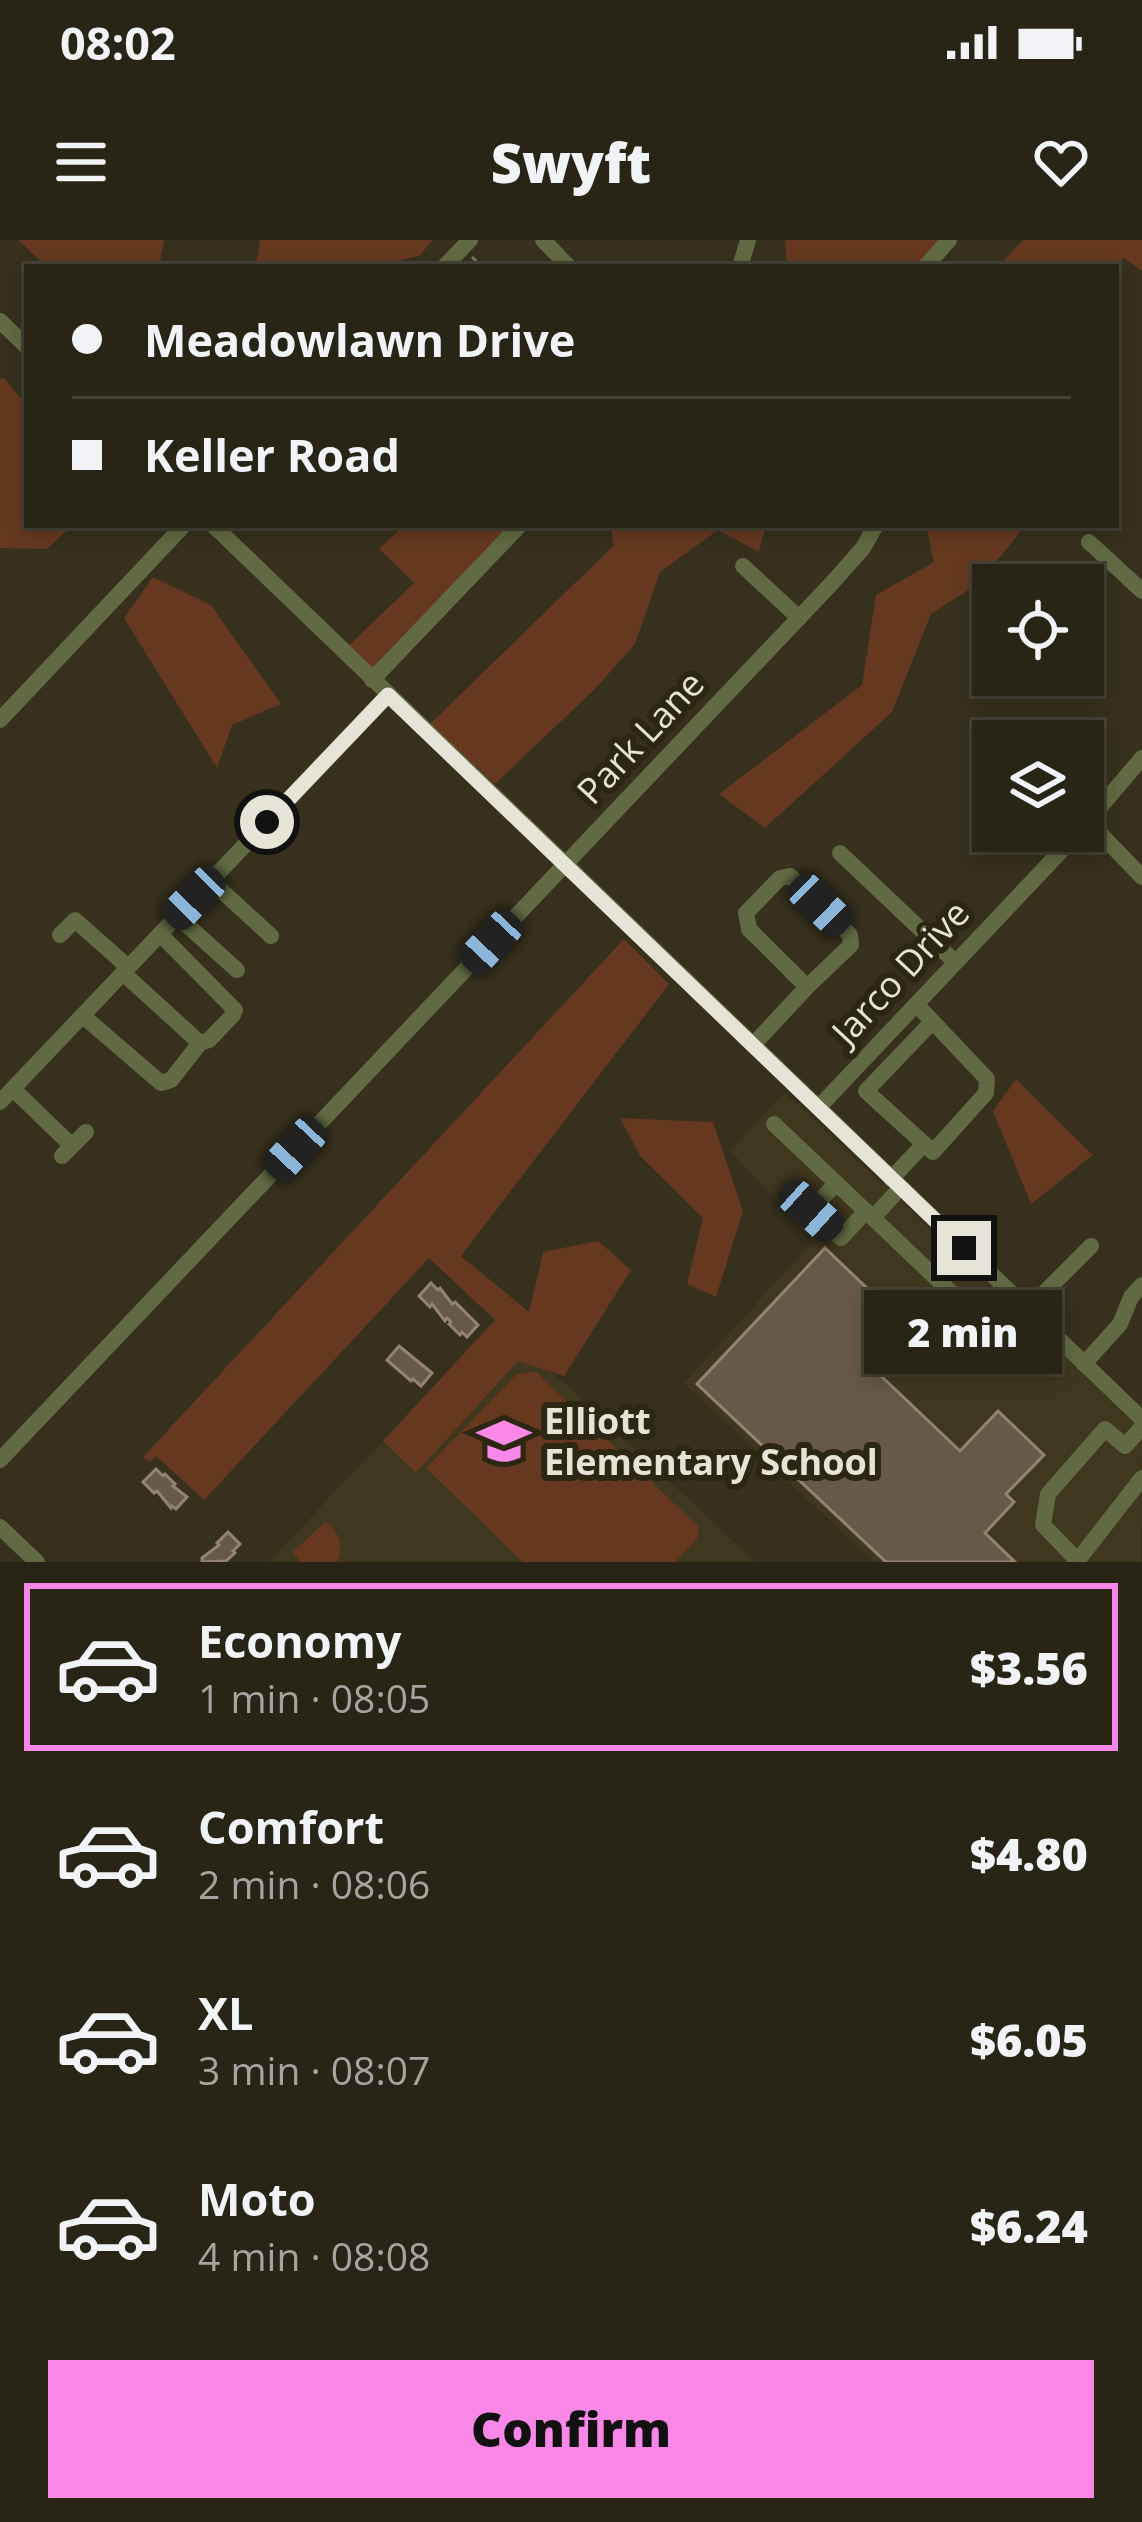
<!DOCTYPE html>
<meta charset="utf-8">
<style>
:root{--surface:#282416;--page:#302c1f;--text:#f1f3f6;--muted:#a5a4a1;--line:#444135;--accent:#f987e8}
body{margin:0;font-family:"Open Sans",sans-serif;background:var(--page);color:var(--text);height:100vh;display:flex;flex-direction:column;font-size:45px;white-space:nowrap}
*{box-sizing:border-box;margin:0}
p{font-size:39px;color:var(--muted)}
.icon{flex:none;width:66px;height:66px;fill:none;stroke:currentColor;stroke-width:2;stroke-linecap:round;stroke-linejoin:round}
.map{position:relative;height:1322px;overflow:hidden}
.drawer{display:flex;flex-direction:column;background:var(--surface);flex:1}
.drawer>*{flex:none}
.hud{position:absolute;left:24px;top:24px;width:1095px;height:264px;border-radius:0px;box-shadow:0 6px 18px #0003,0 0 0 3px var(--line);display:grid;align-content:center;height:264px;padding:0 48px;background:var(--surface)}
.fabs{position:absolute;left:972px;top:324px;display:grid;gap:24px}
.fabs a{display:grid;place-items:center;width:132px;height:132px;border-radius:0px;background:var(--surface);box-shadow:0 6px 18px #0003,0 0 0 3px var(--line);font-size:60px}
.end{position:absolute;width:54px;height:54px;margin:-27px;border:15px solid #e6e3d7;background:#111;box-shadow:0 0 0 6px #111}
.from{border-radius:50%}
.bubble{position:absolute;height:84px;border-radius:0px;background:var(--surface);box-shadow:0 6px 18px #0003,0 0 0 3px var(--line);font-size:39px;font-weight:800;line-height:84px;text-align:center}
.car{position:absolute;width:36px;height:72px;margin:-36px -18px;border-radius:15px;box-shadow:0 0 9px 3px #0007;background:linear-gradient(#222 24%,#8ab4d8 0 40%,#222 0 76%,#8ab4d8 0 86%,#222 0)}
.hud b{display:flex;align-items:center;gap:42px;height:114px;font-size:45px}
.hud b+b{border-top:3px solid var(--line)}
.hud i{width:30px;height:30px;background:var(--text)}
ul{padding:21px 0 0;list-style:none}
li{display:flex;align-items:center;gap:36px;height:168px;margin:0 24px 18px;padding:0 24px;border:6px solid transparent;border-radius:0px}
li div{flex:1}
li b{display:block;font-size:45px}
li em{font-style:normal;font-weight:800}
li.current{border-color:var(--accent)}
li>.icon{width:108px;height:108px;stroke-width:1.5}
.cta{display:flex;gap:24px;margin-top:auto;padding:24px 48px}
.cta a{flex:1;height:138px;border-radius:0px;background:var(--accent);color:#111;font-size:48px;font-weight:800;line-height:138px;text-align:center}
.status{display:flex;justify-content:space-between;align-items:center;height:84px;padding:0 60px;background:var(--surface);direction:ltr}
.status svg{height:33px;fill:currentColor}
header{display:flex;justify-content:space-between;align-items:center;height:156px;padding:0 48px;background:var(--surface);font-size:54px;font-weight:800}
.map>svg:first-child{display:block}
.built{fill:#40381e}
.green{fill:#663820}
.building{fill:#675847;stroke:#938371;stroke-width:3}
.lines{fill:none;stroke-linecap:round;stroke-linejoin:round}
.path{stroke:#777262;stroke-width:3;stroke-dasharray:6 6;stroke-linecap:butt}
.minor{stroke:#616a42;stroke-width:16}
.route{stroke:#e6e3d7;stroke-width:15}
.labels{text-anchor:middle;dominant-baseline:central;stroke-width:12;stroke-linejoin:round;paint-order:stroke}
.street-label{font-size:36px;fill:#e6e3d7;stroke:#2c2713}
.poi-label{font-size:36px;font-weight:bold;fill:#e6e3d7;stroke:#2c2713;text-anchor:start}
</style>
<div class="status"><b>08:02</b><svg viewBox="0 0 49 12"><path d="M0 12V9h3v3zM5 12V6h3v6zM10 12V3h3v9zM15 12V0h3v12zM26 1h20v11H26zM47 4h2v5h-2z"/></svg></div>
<header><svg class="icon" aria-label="menu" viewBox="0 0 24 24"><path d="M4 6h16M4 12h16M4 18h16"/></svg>Swyft<svg class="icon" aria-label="heart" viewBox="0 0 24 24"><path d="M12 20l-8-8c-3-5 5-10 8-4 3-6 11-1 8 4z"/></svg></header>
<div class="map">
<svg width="1142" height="1322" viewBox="0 0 1142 1322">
<rect width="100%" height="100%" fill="#36301d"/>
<g class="built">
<polygon points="785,853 1142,1188 1141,1322 874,1322 684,1143 813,1001 730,910"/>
<polygon points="496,1080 756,1322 269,1322"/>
</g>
<g class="green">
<polygon points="18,0 164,0 159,27 47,27"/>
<polygon points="260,0 433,0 419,16 369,27 256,27"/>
<polygon points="785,0 949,0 925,27 787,27"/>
<polygon points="1023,0 1142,0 1142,31 1124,18 1116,27 998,27"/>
<polygon points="4,138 27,166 27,285 73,285 47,309 0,308 0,139"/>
<polygon points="404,285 520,285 372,440 343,411 414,343 379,309"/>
<polygon points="611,285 766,285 759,312 718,290 660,332 635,404 595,449 495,544 430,484 613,306"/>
<polygon points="926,285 1026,285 979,343 931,374 892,472 765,588 719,554 862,445 876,355 934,322"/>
<polygon points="153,337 211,365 281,464 232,485 217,528 124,378"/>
<polygon points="624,699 669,744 461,1016 529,1072 543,1012 598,1001 631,1030 564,1136 518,1121 416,1233 383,1201 495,1080 429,1018 204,1260 156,1216 150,1222 143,1217"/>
<polygon points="1016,839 1093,915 1031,964 993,871"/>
<polygon points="620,878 713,882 743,971 716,1057 687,1044 703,978 640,916"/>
<polygon points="536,1132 699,1287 697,1299 675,1322 523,1322 426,1228 517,1134"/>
<path d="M325,1282C339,1290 345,1307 337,1322H300L293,1312Z"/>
</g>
<g class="building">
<polygon points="825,1008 916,1095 879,1134 960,1211 998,1171 1044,1215 1006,1254 1014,1262 985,1293 1015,1322 886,1322 697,1144"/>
<polygon points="431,1043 438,1050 440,1048 452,1064 455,1062 478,1085 467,1097 462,1092 460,1095 449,1084 451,1082 447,1078 445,1081 432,1064 430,1067 419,1056"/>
<polygon points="399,1106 432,1133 421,1146 413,1139 411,1141 387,1120"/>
<polygon points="156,1229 163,1236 165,1234 175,1244 173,1246 187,1257 176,1269 172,1266 171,1268 157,1251 154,1253 143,1242"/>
<polygon points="228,1292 240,1304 233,1311 235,1313 226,1321 202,1322 202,1318 219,1305 217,1303"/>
</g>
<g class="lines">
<polyline class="path" points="472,17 483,27"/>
<g class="minor">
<polyline points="543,0 569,27"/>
<polyline points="444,27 470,0"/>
<polyline points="740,27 748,0"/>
<polyline points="925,27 949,0"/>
<polyline points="0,81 27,107"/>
<polyline points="213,285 1142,1179"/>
<polyline points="1089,302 1142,351"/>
<polyline points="743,326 799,378"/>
<polyline points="372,440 520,285"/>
<polyline points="0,480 184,285"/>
<polyline points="1088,581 1142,637"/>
<polyline points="1083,587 1142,518"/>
<polyline points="840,613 955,722"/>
<polyline points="211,641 271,696"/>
<polyline points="177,676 237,730"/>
<polyline points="60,695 75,680 128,727"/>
<polyline points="123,733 200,803 209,800 233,775 235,770 160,694"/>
<polyline points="916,764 987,839 986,853 933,912 866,851 932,782"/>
<polyline points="83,776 161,843 171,840 200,803"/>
<polyline points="753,805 807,747 749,689 746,673 780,638 790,636 850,695 851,705 807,747"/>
<polyline points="13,849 72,906"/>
<polyline points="0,862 388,455"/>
<polyline points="819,867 1080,591"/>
<polyline points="774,884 873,978"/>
<polyline points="62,916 86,892"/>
<polyline points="891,939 924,904"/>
<polyline points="836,943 811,971 841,998 866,971"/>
<polyline points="900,948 873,978 999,1098 1091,1006"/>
<polyline points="1084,1124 1120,1084 1131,1057 1142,1045"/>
<polyline points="0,1220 832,343 863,308 876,285"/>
<polyline points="0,1287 37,1322"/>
<polyline points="1078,1320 1142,1238"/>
<polyline points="1079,1322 1043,1285 1048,1254 1105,1189 1125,1206 1142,1187"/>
</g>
</g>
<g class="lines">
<polyline class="route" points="267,582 388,455 964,1008"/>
</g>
<defs>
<g id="school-bare" transform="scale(4.14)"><path d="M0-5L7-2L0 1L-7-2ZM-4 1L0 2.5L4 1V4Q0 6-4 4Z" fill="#f987e8" stroke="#2c2713" stroke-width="2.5" paint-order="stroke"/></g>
</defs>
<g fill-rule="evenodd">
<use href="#school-bare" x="504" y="1201"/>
</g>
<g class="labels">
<g class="street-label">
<text transform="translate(640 497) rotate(-47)">Park Lane</text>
<text transform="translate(900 732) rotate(-47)">Jarco Drive</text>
</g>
<g class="poi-label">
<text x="544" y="1180">Elliott<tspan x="544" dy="41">Elementary School</tspan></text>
</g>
</g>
</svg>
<div class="fabs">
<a><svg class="icon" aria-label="locate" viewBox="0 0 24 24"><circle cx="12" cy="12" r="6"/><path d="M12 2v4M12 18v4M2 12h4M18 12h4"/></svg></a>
<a><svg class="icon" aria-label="layers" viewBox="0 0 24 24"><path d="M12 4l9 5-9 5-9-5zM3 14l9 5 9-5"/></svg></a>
</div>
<i class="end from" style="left:267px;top:582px"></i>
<i class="end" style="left:964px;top:1008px"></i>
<div class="bubble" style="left:864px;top:1050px;width:198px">2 min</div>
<i class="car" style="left:194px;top:658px;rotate:224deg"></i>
<i class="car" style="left:820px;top:665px;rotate:134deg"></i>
<i class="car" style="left:491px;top:702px;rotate:223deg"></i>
<i class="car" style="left:295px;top:909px;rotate:223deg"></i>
<i class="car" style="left:811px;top:971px;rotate:132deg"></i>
<div class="hud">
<b><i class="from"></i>Meadowlawn Drive</b>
<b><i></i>Keller Road</b>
</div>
</div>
<section class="drawer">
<ul>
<li class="current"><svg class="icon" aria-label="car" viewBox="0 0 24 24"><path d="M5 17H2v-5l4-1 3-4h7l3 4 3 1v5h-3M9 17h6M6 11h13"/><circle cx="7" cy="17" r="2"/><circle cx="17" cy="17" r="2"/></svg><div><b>Economy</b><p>1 min · 08:05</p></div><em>$3.56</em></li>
<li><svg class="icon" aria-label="car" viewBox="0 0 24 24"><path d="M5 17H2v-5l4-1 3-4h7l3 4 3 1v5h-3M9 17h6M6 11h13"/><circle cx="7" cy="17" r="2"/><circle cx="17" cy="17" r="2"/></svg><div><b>Comfort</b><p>2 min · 08:06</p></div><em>$4.80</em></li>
<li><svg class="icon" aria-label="car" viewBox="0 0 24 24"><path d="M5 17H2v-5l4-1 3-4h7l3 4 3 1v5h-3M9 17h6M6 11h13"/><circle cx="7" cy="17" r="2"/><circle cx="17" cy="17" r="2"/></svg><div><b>XL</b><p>3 min · 08:07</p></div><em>$6.05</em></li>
<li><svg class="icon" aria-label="car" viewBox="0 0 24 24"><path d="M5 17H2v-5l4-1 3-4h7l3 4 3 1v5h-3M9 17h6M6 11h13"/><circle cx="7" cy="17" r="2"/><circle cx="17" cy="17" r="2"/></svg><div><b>Moto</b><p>4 min · 08:08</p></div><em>$6.24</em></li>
</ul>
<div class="cta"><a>Confirm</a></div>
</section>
